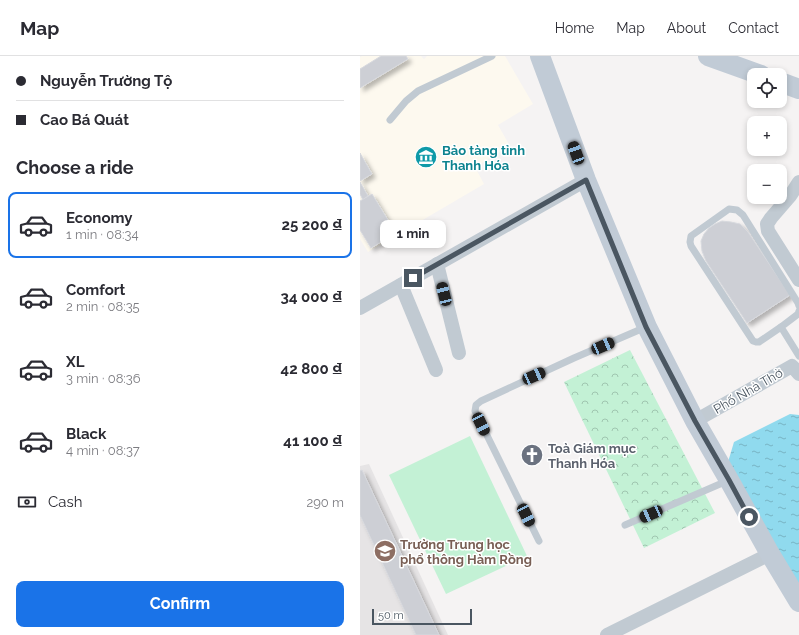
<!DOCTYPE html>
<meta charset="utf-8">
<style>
:root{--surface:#fff;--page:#f7f7f7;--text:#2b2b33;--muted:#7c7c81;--line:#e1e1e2;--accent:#1a73e8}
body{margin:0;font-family:Raleway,sans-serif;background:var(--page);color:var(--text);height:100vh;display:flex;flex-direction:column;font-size:15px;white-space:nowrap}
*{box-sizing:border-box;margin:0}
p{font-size:13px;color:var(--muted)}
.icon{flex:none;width:22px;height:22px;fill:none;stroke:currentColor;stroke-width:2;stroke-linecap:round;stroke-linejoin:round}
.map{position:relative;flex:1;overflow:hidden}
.panel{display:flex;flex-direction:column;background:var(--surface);width:360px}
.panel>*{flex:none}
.top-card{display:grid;align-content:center;height:88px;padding:0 16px;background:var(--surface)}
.fabs{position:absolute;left:387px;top:12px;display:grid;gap:8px}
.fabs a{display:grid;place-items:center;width:40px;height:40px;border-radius:8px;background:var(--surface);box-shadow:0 2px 6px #0003;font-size:20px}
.scale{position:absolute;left:12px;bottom:10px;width:100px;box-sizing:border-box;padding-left:4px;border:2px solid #4a5661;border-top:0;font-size:11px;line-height:14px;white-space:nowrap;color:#4a5661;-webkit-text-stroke:3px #fff;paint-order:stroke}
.end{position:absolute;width:18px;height:18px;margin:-9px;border:5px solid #4a5661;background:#fff;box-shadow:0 0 0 2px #fff}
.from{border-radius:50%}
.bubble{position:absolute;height:28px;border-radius:8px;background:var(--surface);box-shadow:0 2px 6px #0003;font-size:13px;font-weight:700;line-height:28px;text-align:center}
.car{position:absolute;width:12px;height:24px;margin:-12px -6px;border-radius:5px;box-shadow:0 0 3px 1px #0007;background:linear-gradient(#222 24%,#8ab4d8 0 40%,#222 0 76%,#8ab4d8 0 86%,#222 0)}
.top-card b{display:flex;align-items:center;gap:14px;height:38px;font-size:15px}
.top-card b+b{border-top:1px solid var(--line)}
.top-card i{width:10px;height:10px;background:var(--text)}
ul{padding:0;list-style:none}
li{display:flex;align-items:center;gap:12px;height:66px;margin:0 8px 6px;padding:0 8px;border:2px solid transparent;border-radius:8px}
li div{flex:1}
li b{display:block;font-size:15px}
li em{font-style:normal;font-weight:700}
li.active{border-color:var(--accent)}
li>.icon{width:36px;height:36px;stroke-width:1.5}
h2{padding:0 16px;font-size:18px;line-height:48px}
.pay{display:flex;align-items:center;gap:10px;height:44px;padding:0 16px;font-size:15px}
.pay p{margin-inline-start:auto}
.cta{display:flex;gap:8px;margin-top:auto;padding:8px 16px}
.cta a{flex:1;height:46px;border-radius:8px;background:var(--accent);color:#fff;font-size:16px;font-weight:700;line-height:46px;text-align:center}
header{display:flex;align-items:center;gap:24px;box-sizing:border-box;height:56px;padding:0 20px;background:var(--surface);border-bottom:1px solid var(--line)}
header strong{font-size:19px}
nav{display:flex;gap:22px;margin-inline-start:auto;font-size:14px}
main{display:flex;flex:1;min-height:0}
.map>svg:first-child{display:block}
.commercial{fill:#fdf9ef}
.education{fill:#e6e4e5}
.park{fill:url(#park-crowns)}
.pitch{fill:#c3f1d5}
.water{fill:url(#water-ripples)}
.building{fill:#cdcfd5;stroke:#d7d9de;filter:url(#shadow)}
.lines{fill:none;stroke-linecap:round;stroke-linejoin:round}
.lane{stroke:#c1cad2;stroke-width:7}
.street{stroke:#c1cad2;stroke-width:14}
.secondary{stroke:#c1cbd6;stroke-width:20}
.route{stroke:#4a5661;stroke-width:5}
.labels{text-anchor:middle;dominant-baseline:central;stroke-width:3;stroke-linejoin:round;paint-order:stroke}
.culture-label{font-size:13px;font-weight:bold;fill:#0d838f;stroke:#fff;text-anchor:start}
.street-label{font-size:13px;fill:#4a5661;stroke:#fff}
.worship-label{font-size:13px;font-weight:bold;fill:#5b616d;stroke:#fff;text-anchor:start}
.education-label{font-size:13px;font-weight:bold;fill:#785e54;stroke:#fff;text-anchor:start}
</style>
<header>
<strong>Map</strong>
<nav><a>Home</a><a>Map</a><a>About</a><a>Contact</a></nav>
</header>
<main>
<section class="panel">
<div class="top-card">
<b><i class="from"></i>Nguyễn Trường Tộ</b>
<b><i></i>Cao Bá Quát</b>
</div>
<h2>Choose a ride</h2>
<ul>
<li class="active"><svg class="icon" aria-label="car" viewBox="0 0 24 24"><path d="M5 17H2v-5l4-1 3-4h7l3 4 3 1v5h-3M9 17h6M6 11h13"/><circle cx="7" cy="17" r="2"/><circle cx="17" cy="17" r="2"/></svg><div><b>Economy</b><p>1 min · 08:34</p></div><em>25 200 ₫</em></li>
<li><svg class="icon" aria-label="car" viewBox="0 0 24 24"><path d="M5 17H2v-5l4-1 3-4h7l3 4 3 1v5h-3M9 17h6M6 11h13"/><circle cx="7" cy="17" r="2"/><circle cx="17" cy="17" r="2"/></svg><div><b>Comfort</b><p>2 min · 08:35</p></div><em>34 000 ₫</em></li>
<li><svg class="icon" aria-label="car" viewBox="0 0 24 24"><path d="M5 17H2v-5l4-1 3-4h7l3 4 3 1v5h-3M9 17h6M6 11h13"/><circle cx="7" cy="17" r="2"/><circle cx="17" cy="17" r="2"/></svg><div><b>XL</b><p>3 min · 08:36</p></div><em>42 800 ₫</em></li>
<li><svg class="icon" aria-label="car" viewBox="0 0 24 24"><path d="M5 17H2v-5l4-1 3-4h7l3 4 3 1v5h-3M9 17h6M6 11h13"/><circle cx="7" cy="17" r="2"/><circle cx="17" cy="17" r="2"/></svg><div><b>Black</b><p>4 min · 08:37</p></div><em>41 100 ₫</em></li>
</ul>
<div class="pay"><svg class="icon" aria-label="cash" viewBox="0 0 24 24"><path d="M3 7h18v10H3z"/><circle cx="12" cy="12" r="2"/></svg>Cash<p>290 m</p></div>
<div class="cta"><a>Confirm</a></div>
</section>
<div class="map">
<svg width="439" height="579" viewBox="0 0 439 579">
<defs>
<pattern id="park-crowns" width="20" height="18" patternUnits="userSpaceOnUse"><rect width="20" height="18" fill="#c3f1d5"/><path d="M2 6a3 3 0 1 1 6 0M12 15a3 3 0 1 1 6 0" fill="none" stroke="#a0c6b0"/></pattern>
<pattern id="water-ripples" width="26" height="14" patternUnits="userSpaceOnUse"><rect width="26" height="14" fill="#90daee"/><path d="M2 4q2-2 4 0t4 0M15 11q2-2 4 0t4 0" fill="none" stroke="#78b4c4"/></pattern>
<filter id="shadow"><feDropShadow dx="3.5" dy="3.5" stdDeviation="2" flood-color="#0004"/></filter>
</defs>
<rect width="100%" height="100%" fill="#f5f3f3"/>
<polygon class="commercial" points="2,0 61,0 64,3 67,0 145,0 173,48 138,69 150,90 115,111 124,128 8,196 0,183 0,1"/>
<polygon class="education" points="9,408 88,579 0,579 0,410"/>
<polygon class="park" points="270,294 355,457 284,492 204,326"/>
<polygon class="pitch" points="110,380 167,500 86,538 29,419"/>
<polygon class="water" points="430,358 439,359 439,533 368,406 374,386"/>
<g class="building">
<polygon points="21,0 46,0 48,3 0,32 0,13"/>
<polygon points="0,97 12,118 0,125"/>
<polygon points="0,126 8,140 3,144 0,138"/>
<polygon points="12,138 36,177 11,192 0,174 0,145"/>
<polygon points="362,165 371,166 380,168 388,176 430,239 387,267 346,205 342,195 341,185 344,178 349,172 355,168"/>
<polygon points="2,414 79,579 56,579 0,459 0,415"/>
</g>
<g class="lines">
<g class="lane">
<polyline points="30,64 46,45 58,35 132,0"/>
<polyline points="439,255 438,258 421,271 439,300"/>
<polyline points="421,271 399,286 396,286 393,285 331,190 330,186 331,180 369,153 377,154 383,159 438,247 439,250"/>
<polyline points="265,469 367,425"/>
<polyline points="179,485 115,355 116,349 121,345 214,302 286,271"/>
</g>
<g class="street">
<polyline points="439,126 430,140 411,162 407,168 408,175 439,224"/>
<polyline points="77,208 99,297"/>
<polyline points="41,229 76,314"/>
<polyline points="0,252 226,124"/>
<polyline points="335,365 432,310 439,318"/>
<polyline points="247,579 410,498"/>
</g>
<g class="secondary">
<polyline points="180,0 226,124 287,271 335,365 369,424 410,498 439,546"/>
<polyline points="348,0 401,19"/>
<polyline points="420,26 439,33"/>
</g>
</g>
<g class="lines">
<polyline class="route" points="53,222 226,124 286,271 335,365 369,424 389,461"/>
</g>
<defs>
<g id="museum-disc" transform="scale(1.15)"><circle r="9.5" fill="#0f9aa8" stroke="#fff"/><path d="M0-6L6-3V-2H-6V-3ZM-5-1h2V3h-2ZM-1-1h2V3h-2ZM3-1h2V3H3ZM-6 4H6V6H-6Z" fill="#fff"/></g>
<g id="church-disc" transform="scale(1.15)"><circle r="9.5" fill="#6b7280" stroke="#fff"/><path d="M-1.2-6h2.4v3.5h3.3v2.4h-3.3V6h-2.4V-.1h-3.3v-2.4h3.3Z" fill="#fff"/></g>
<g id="school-disc" transform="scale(1.15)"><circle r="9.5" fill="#8d6e63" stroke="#fff"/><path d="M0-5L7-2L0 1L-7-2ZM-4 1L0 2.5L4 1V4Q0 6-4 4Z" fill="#fff"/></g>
</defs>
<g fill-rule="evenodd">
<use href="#museum-disc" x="66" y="101"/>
<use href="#church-disc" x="172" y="399"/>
<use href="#school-disc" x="25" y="495"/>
</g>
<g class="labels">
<g class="culture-label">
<text x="82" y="94">Bảo tàng tỉnh<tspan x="82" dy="15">Thanh Hóa</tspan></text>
</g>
<g class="street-label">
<text transform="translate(388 335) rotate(-30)">Phố Nhà Thờ</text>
</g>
<g class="worship-label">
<text x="188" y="392">Toà Giám mục<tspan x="188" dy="15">Thanh Hóa</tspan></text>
</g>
<g class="education-label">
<text x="40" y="488">Trường Trung học<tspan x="40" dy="15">phổ thông Hàm Rồng</tspan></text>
</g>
</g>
</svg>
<div class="fabs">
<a><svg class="icon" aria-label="locate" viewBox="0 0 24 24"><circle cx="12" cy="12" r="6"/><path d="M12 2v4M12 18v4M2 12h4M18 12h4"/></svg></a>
<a>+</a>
<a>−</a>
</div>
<div class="scale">50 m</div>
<i class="end from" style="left:389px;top:461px"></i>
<i class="end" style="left:53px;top:222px"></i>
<div class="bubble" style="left:20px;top:164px;width:66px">1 min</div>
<i class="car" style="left:216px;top:97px;rotate:340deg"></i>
<i class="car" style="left:84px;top:238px;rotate:346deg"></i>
<i class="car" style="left:243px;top:290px;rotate:67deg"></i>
<i class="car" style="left:174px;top:320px;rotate:66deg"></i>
<i class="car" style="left:121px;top:368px;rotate:154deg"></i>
<i class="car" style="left:291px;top:458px;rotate:246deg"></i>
<i class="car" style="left:166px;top:459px;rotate:154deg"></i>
</div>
</main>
